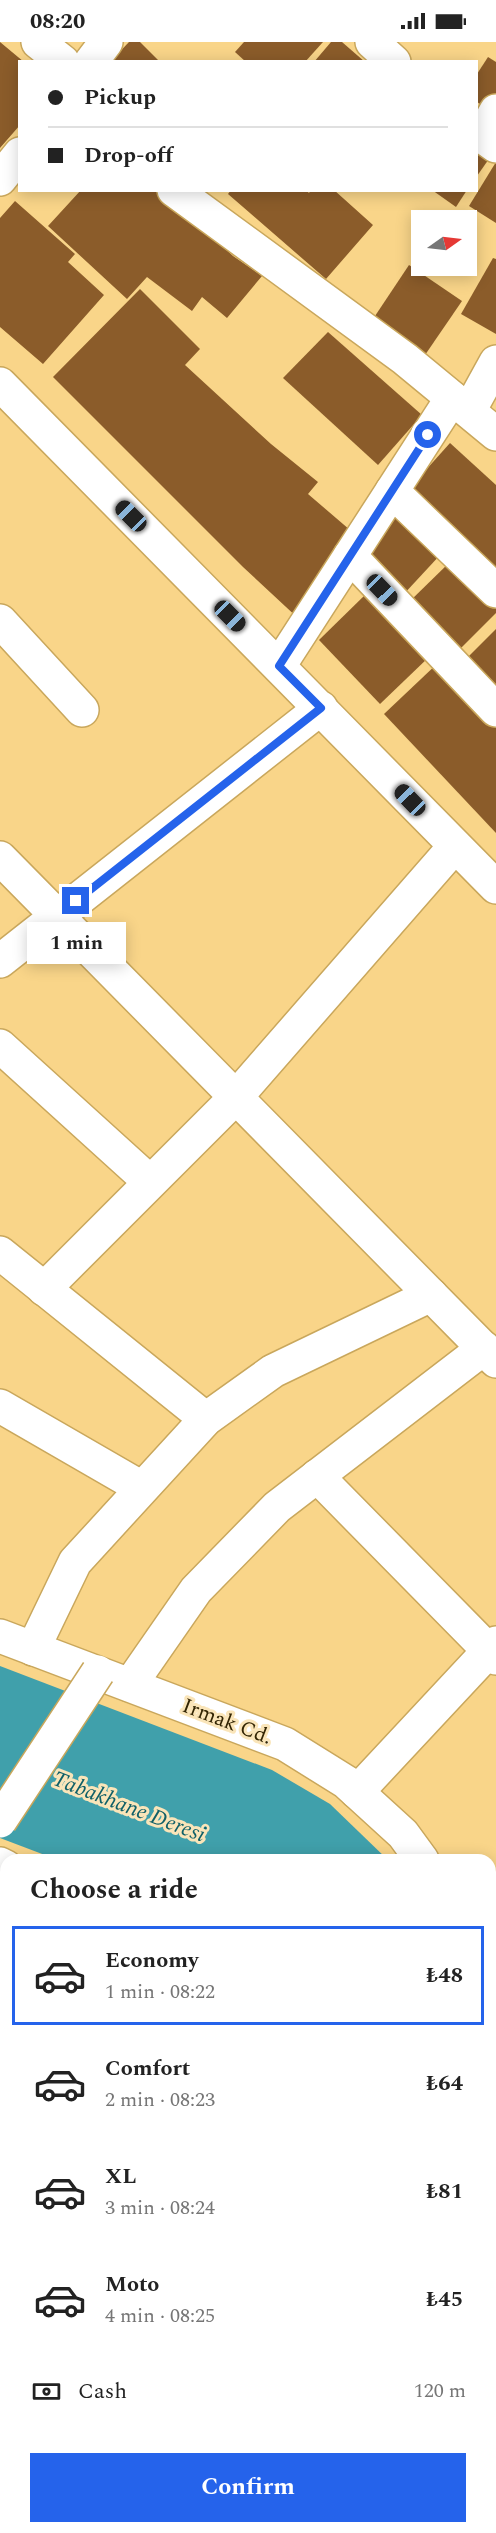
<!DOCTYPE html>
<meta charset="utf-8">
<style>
:root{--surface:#fff;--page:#f6f6f6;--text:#222;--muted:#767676;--line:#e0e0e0;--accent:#2563eb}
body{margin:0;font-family:Spectral,serif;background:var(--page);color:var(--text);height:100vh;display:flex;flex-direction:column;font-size:22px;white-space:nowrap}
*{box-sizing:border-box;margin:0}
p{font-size:20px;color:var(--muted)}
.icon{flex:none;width:33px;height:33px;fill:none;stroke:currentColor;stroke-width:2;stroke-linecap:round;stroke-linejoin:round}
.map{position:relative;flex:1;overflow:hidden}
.drawer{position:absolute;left:0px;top:1812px;width:496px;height:680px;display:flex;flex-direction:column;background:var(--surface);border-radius:18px 18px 0 0;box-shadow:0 3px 15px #0003}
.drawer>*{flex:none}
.hud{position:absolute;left:18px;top:18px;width:460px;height:132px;border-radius:0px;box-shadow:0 3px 15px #0003;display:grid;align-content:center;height:132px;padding:0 30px;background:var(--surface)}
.needle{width:39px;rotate:76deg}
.fabs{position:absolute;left:411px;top:168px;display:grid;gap:12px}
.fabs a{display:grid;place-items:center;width:66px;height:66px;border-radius:0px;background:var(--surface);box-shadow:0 3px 15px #0003;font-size:30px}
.end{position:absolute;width:27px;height:27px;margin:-14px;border:8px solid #2563eb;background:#fff;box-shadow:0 0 0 3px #fff}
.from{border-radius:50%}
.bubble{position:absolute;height:42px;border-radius:0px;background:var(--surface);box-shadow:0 3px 15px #0003;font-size:20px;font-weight:700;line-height:42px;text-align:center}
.car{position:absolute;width:18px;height:36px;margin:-18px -9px;border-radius:8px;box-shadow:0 0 4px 2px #0007;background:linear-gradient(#222 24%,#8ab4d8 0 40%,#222 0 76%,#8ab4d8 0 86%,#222 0)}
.hud b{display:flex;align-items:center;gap:21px;height:57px;font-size:22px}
.hud b+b{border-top:2px solid var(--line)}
.hud i{width:15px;height:15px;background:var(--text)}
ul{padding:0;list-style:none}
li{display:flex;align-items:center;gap:18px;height:99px;margin:0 12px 9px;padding:0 18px;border:3px solid transparent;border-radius:0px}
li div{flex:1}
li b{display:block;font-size:22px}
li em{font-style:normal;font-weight:700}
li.on{border-color:var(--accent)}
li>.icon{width:54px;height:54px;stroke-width:1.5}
h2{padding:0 30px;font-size:27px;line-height:72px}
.pay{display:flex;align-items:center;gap:15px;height:66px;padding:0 30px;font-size:22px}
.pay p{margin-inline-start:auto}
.primary-button{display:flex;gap:12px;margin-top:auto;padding:12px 30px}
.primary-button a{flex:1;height:69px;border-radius:0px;background:var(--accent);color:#fff;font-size:24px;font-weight:700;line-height:69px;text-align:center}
.status{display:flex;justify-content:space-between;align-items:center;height:42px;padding:0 30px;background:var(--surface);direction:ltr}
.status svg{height:16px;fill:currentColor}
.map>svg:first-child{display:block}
.water{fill:#40a0ab}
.building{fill:#8b5c2a}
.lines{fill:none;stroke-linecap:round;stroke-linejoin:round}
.minor-casing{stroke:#c9a75c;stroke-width:36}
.major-casing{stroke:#c9a75c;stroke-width:36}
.minor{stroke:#fff;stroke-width:33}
.major{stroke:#fff;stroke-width:33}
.minor-bridge-casing{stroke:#c9a75c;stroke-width:36;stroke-linecap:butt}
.minor-bridge{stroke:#fff;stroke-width:33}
.route{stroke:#2563eb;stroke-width:8}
.labels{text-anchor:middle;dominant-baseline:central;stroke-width:6;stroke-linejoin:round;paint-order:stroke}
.street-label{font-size:21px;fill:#322403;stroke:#fae5b9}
.water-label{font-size:22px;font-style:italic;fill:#106068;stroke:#fae5b9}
</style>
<div class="status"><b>08:20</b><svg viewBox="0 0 49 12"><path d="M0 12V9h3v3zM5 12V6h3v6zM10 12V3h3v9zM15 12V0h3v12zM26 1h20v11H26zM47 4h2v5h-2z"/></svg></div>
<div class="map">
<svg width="496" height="2491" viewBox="0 0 496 2491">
<rect width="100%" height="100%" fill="#f9d589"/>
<g class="water">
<polygon points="0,1624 272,1728 330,1762 388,1818 58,1818 0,1796"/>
<polygon points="490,2005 496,2018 496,2491 490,2468"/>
</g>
<g class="building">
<polygon points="0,0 24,20 20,20 20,83 0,106"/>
<polygon points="129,0 140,0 160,20 110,20"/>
<polygon points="244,0 323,0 305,20 246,20 235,10"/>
<polygon points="331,0 342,0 365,20 314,20"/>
<polygon points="488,15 496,20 496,53 488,67 477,60 477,32"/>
<polygon points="477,104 491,114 477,134"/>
<polygon points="496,120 496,181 469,164"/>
<polygon points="81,148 164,148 233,214 262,234 227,276 202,255 192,269 147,235 127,257 48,184"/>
<polygon points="231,148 306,148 309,151 311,148 334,148 373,183 326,237 228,152"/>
<polygon points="432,148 467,148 456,165"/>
<polygon points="15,159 75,212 68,220 104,253 43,322 0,285 0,176"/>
<polygon points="493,216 496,217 496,292 461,272"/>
<polygon points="409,223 462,259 425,313 373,277"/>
<polygon points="140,247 200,307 185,323 271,402 318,440 308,452 357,494 300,578 243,525 53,335"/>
<polygon points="328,290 422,373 378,423 283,336"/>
<polygon points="450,401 496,443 496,530 407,449"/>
<polygon points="399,471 441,512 403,553 360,512"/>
<polygon points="452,518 496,564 496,571 456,611 408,561"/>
<polygon points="367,551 430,614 380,662 319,598"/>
<polygon points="496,587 496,659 460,623"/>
<polygon points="440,619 496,676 496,791 384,672"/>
</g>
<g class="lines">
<g class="minor-casing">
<g id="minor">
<polyline points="38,0 63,20"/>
<polyline points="372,0 394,20"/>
<polyline points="91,20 106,0"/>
<polyline points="496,69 482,94 496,104"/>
<polyline points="0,137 20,112"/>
<polyline points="174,148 405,317 496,392"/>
<polyline points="469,369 496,320"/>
<polyline points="392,449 496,549"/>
<polyline points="350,514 496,668"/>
<polyline points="0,579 82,668"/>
<polyline points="279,624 452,356"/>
<polyline points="0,816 496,1319"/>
<polyline points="0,919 321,666"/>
<polyline points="0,1004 150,1140"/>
<polyline points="0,1211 206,1377"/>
<polyline points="44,1247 236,1055 455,804"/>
<polyline points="0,1364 142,1446"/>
<polyline points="317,1434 496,1616"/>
<polyline points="0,1594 285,1702 346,1740 403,1792 422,1818"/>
<polyline points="33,1607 75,1520 206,1377 273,1329 431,1253"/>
<polyline points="130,1643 196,1548 277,1465 484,1306"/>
<polyline points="357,1750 496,1601"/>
<polyline points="0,1822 6,1825"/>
<polyline points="490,1932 496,1946"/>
<polyline points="0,1936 6,1944"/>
<polyline points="0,2025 6,2020"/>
<polyline points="0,2189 6,2184"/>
<polyline points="0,2384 6,2379"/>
<polyline points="445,2486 446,2491"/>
<polyline points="167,2491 173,2486"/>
</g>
</g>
<g class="major-casing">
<polyline id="major" points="0,342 496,845"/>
</g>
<use href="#minor" class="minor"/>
<use href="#major" class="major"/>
<g class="minor-bridge-casing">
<polyline id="minor-bridge" points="0,1779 98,1630"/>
</g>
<use href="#minor-bridge" class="minor-bridge"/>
</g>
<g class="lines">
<polyline class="route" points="76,859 321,666 279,624 428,393"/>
</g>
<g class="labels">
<g class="street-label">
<text transform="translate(227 1680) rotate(21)">Irmak Cd.</text>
</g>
<g class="water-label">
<text transform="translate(129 1765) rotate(21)">Tabakhane Deresi</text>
</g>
</g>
</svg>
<div class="fabs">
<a><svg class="needle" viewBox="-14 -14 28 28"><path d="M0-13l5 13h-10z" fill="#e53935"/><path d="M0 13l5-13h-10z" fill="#767676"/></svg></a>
</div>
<i class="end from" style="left:428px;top:393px"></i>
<i class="end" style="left:76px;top:859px"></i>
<div class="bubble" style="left:27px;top:880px;width:99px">1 min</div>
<i class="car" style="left:131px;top:474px;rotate:315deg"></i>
<i class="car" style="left:382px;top:548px;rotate:136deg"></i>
<i class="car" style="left:230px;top:574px;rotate:135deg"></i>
<i class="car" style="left:410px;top:758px;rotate:316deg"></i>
<div class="hud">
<b><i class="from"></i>Pickup</b>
<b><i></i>Drop-off</b>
</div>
<section class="drawer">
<h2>Choose a ride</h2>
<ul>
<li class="on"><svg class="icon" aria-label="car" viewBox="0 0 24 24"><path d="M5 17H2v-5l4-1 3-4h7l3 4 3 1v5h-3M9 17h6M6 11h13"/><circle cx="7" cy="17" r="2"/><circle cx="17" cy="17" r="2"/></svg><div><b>Economy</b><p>1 min · 08:22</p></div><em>₺48</em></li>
<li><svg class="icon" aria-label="car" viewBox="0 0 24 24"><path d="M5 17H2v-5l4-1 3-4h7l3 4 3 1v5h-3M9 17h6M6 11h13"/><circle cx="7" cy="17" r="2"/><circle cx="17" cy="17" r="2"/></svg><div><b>Comfort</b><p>2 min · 08:23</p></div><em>₺64</em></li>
<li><svg class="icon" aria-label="car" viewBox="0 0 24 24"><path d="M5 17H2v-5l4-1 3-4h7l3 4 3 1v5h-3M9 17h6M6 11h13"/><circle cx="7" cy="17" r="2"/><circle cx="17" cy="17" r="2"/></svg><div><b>XL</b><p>3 min · 08:24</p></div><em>₺81</em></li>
<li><svg class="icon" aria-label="car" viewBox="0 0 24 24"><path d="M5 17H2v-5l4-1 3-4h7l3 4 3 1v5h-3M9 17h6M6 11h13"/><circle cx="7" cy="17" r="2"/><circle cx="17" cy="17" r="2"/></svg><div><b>Moto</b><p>4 min · 08:25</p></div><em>₺45</em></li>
</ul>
<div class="pay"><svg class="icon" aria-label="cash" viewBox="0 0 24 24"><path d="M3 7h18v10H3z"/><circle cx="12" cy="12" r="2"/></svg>Cash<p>120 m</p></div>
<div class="primary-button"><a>Confirm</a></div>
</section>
</div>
